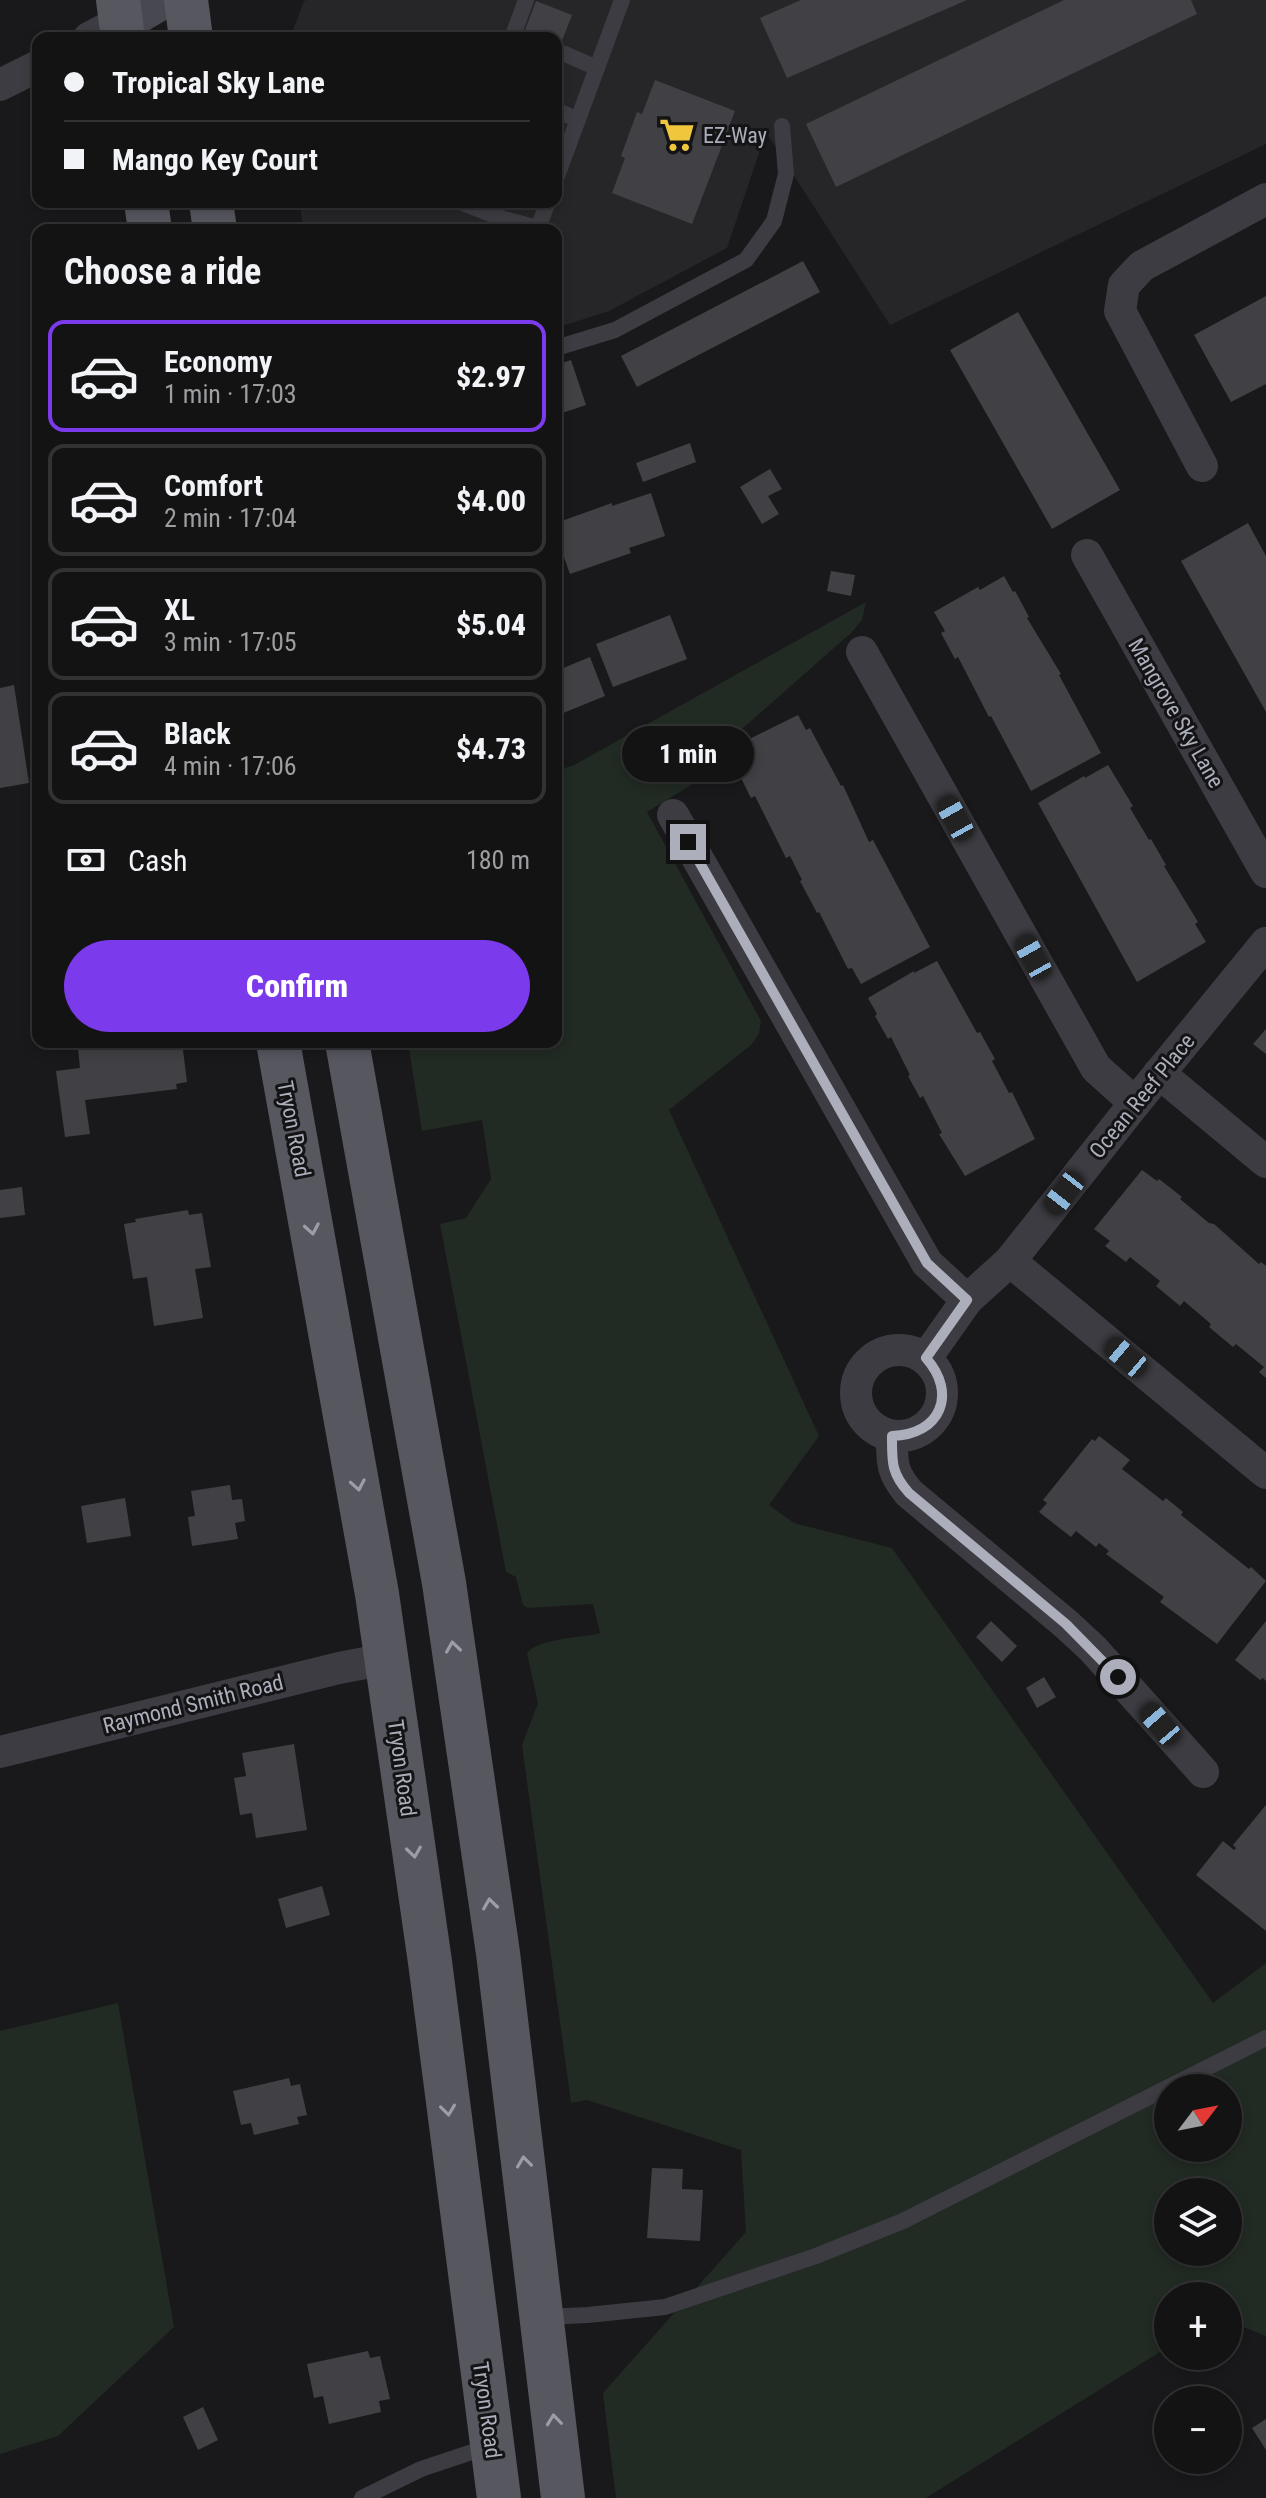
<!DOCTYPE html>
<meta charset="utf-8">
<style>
:root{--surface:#131314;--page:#1c1c1d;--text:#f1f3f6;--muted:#9d9ea0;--line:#323234;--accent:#7c3aed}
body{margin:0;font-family:"Roboto Condensed",sans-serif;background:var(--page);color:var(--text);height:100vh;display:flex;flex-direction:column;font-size:30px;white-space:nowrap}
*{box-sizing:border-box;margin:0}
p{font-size:26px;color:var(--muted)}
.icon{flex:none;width:44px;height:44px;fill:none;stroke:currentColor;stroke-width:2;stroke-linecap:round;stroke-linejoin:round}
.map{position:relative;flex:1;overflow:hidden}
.drawer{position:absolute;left:32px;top:224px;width:530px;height:824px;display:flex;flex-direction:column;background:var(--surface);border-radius:16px;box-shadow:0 4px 12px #0003,0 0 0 2px var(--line)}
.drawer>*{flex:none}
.top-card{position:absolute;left:32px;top:32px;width:530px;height:176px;border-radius:16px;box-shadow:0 4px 12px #0003,0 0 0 2px var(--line);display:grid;align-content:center;height:176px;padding:0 32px;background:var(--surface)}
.needle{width:52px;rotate:58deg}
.tools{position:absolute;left:1154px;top:2074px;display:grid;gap:16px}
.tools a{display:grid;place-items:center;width:88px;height:88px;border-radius:50%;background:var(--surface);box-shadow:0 4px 12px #0003,0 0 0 2px var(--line);font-size:40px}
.end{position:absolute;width:36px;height:36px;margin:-18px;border:10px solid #acafbb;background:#111;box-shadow:0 0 0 4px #111}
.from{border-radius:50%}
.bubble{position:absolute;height:56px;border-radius:28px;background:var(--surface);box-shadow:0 4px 12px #0003,0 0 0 2px var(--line);font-size:26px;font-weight:800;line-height:56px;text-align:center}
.car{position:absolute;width:24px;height:48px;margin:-24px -12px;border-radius:10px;box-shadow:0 0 6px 2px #0007;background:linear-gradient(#222 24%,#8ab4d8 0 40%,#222 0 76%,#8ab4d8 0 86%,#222 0)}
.top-card b{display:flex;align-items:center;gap:28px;height:76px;font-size:30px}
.top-card b+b{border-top:2px solid var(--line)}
.top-card i{width:20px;height:20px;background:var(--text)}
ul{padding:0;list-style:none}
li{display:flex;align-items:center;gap:24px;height:112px;margin:0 16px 12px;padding:0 16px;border:4px solid var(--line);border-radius:16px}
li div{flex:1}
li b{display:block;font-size:30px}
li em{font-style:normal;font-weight:800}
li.active{border-color:var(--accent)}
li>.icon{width:72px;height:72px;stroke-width:1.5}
h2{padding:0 32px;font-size:36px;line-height:96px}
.pay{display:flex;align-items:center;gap:20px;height:88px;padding:0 32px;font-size:30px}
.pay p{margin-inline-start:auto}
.button{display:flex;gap:16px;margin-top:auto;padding:16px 32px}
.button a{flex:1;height:92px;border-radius:48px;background:var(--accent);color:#fff;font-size:32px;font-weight:800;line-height:92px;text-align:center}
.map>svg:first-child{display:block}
.built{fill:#262528}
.green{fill:#212a23;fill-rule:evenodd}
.building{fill:#414145}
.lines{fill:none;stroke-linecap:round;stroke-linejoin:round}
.lane{stroke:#3c3c42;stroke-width:16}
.street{stroke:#3c3c42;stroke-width:32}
.secondary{stroke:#484950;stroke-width:44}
.primary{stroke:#56575f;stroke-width:44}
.oneway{stroke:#9b9da9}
.route{stroke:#acafbb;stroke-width:10}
.labels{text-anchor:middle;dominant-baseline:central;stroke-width:6;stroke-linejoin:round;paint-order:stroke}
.poi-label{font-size:22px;fill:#acafbb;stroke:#141416;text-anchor:start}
.street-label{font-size:22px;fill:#acafbb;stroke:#141416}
</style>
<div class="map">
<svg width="1266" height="2498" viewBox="0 0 1266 2498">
<rect width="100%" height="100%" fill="#19191b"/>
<polygon class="built" points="307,0 1266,0 1266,144 890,325 766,132 727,248 609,311 556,328 556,230 303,230 300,202 556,202 556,38 290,38 304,1"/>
<g class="green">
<path d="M866,602L862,620L851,633L728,741L721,754L717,769L647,812L761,1021L759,1034L751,1045L669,1110L819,1436L769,1505L794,1523L892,1548L1213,2003L1266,1963V2336L1228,2321V2296H1168V2347L926,2498H616L603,2393L746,2232L741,2150L587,2100L571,2103L522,1745L538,1703L527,1653C540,1638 581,1638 600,1633L593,1604L528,1608L523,1605L516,1577L506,1572L440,1224L466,1218L491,1179L482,1120L422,1131L408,1042H556V771L574,765ZM1168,2088H1228V2148H1168ZM1168,2192H1228V2252H1168Z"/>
<polygon points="118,2003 174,2327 58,2436 0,2454 0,2031"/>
</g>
<g class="building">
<polygon points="801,0 967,0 787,78 760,18"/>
<polygon points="1064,0 1191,0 1197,14 836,187 806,124"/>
<polygon points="536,1 572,15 556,56 556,38 522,38"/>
<polygon points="655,80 735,111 692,224 612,193 625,158 621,156 637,112 642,114"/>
<polygon points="803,261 820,292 637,387 621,356"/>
<polygon points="1266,296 1266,384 1231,402 1194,335"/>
<polygon points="1018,312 1120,490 1052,529 950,350"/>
<polygon points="571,360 586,405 556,415 556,365"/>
<polygon points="690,443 696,462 643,482 636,463"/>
<polygon points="770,469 782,489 768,496 779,514 762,524 740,487"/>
<polygon points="651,493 665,536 629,548 631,553 570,574 556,535 556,523 612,503 612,506"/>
<polygon points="1248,523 1266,556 1266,712 1181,561"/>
<polygon points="831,571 855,575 851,596 827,591"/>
<polygon points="1004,576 1013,592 1015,591 1029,617 1027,618 1061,674 1059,675 1101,753 1031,791 991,716 989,717 958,657 955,659 941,633 945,631 934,612 978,587 980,590"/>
<polygon points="670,615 687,659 613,687 596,644"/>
<polygon points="590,657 605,696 556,716 556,671"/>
<polygon points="14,685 29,783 0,788 0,688"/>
<polygon points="798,715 806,730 810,728 841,786 843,785 869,842 873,840 930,947 861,984 852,968 848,969 819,912 817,913 800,881 802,880 790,856 786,858 755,796 751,798 736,768 739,767 729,749"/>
<polygon points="1108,765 1133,806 1130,808 1149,840 1151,839 1166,865 1164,866 1198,922 1195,924 1206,942 1137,982 1038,803 1084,776 1085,778"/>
<polygon points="937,961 977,1033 980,1032 995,1059 992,1061 1009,1093 1012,1092 1035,1139 965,1176 939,1134 942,1133 923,1096 920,1098 908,1076 910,1075 891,1037 888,1039 875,1016 877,1014 868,998 914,971 914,973"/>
<polygon points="1266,1029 1266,1054 1253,1044"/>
<polygon points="117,1042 182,1042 187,1082 176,1084 177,1089 85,1100 90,1134 65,1137 56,1071 80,1068 78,1049 118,1044"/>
<polygon points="1142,1170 1157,1181 1159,1179 1182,1197 1180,1199 1209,1223 1214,1224 1259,1264 1261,1262 1266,1266 1266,1378 1259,1372 1264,1367 1236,1344 1233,1347 1209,1327 1211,1324 1184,1301 1180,1306 1156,1286 1160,1281 1130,1257 1126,1262 1105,1246 1110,1241 1094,1229"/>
<polygon points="22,1187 25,1215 0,1218 0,1190"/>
<polygon points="188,1210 189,1215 202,1213 211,1267 195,1269 203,1318 154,1326 147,1277 133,1279 124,1224 136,1222 135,1219"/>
<polygon points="1099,1436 1130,1460 1122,1469 1163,1501 1166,1498 1183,1512 1181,1515 1249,1569 1251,1567 1266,1581 1217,1644 1160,1602 1164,1597 1106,1554 1109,1551 1099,1543 1096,1547 1076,1531 1071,1537 1039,1512 1047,1503 1043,1500 1092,1439 1095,1441"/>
<polygon points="230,1485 232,1500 242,1499 245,1521 235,1523 238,1539 192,1546 188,1517 195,1516 191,1491"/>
<polygon points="125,1498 131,1536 87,1543 81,1506"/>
<polygon points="991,1621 1017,1646 1002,1662 976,1637"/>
<polygon points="1266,1621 1266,1681 1263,1678 1260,1680 1235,1660"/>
<polygon points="1044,1677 1056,1697 1037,1708 1026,1688"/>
<polygon points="294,1744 307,1830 256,1838 252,1813 240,1815 234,1778 246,1776 242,1753"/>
<polygon points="1266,1805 1266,1931 1196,1875 1223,1841 1234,1850 1236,1848 1233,1845"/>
<polygon points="322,1886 330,1915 286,1928 278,1899"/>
<polygon points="289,2078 291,2086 300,2084 307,2115 297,2117 299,2124 254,2135 251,2123 241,2125 233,2091"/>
<polygon points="652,2168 683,2169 682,2189 703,2190 700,2241 647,2238"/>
<polygon points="368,2351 370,2358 380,2356 390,2399 379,2401 381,2412 329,2424 323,2396 314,2398 307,2364"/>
<polygon points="203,2407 218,2440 198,2450 183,2417"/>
<polygon points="1266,2419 1266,2450 1252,2428"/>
</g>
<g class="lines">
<g class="lane">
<polyline points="512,38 526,0"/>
<polyline points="565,54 597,68"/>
<polyline points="556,110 578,120"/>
<polyline points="556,179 622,0"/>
<polyline points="460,202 504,219 538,228 548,202"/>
<polyline points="556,348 615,330 746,260 774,221 786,174 782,126"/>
<polyline points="544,2317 588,2315 665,2307 816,2256 903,2221 1266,2038"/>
<polyline points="362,2498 421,2469 490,2446"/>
</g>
<g class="street">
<polyline points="89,38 121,21"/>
<polyline points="0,85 38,66"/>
<polyline points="1202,466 1120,311 1124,285 1142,266 1266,199"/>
<polyline points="1087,555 1266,872"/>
<polyline points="862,652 1096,1068 1135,1103"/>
<polyline points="673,815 927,1263 967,1300"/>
<polyline points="1159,1073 1266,1162"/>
<polyline points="1010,1261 1266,1473"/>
<circle cx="899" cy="1393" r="43"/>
<polyline points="926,1358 967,1300 1010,1261 1135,1103 1266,943"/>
<path d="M892,1436C892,1462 891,1472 909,1493L1066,1624L1093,1649L1203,1772"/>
<polyline points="0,1752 339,1668 386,1659"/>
</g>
<polyline class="secondary" points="121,21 157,0"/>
<g class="primary">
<polyline points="118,0 123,38"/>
<polyline points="186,0 191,38"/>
<polyline points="146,202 150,230"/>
<polyline points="211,202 215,230"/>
<polyline points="278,1042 377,1594 430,1962 499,2498"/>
<polyline points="347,1042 444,1583 498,1953 563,2498"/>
</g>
</g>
<defs><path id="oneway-chevron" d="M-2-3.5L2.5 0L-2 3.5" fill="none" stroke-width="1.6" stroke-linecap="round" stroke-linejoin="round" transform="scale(2)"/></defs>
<g class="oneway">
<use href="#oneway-chevron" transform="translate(312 1229) rotate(80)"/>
<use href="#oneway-chevron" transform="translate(358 1485) rotate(80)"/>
<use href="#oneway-chevron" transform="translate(453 1647) rotate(-98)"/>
<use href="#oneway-chevron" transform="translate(414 1852) rotate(82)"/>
<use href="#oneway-chevron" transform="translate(490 1904) rotate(-98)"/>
<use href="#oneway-chevron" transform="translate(448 2110) rotate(83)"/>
<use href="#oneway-chevron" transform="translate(524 2162) rotate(-97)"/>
<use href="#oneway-chevron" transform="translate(554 2420) rotate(-96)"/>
</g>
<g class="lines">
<path class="route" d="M688,842L927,1263L967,1300L926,1358C958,1394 940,1435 892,1436C892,1462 891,1473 909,1493L1066,1624L1118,1677"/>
</g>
<defs>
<g id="supermarket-bare" transform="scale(2.76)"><path d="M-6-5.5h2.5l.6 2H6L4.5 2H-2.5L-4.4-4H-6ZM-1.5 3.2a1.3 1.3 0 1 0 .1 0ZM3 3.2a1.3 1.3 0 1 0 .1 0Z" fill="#f0c73c" stroke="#141416" stroke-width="2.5" paint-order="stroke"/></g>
</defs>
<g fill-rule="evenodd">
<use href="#supermarket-bare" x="677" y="135"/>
</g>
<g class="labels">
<g class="poi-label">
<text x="703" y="135">EZ-Way</text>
</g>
<g class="street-label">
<text transform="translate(1176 713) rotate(60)">Mangrove Sky Lane</text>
<text transform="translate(1142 1096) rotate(-51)">Ocean Reef Place</text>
<text transform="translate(294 1129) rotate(79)">Tryon Road</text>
<text transform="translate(193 1704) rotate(-14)">Raymond Smith Road</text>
<text transform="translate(402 1768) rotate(82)">Tryon Road</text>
<text transform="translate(487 2410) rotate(82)">Tryon Road</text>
</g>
</g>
</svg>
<div class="tools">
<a><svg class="needle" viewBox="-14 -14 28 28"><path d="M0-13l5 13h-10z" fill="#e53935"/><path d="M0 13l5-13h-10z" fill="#9d9ea0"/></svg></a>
<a><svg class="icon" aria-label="layers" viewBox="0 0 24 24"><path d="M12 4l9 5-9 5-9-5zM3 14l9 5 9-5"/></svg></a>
<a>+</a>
<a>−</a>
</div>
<i class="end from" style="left:1118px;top:1677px"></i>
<i class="end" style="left:688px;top:842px"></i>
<div class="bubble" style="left:622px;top:726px;width:132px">1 min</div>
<i class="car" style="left:955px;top:818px;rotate:331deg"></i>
<i class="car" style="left:1033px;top:957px;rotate:331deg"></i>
<i class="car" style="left:1064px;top:1193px;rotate:218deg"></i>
<i class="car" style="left:1126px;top:1357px;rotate:310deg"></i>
<i class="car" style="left:1160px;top:1724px;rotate:319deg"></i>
<div class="top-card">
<b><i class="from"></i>Tropical Sky Lane</b>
<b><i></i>Mango Key Court</b>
</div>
<section class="drawer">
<h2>Choose a ride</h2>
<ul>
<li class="active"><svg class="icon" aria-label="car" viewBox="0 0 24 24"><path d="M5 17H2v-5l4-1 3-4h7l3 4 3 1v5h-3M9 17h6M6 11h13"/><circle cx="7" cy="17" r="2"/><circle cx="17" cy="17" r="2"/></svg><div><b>Economy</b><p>1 min · 17:03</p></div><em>$2.97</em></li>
<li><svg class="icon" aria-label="car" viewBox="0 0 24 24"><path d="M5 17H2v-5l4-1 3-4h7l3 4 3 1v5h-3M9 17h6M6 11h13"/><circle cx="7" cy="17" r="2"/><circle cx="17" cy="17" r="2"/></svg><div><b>Comfort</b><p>2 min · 17:04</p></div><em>$4.00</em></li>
<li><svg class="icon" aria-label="car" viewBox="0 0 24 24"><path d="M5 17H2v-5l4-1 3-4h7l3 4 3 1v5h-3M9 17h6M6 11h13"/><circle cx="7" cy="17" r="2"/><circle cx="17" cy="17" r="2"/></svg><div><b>XL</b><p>3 min · 17:05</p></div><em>$5.04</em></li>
<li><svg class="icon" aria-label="car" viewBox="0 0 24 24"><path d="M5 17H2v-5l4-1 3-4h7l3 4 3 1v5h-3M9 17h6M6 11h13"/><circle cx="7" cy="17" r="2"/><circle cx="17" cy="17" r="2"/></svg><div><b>Black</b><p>4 min · 17:06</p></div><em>$4.73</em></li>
</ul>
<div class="pay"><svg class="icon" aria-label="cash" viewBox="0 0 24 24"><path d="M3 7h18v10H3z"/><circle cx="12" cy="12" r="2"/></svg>Cash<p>180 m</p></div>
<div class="button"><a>Confirm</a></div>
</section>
</div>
